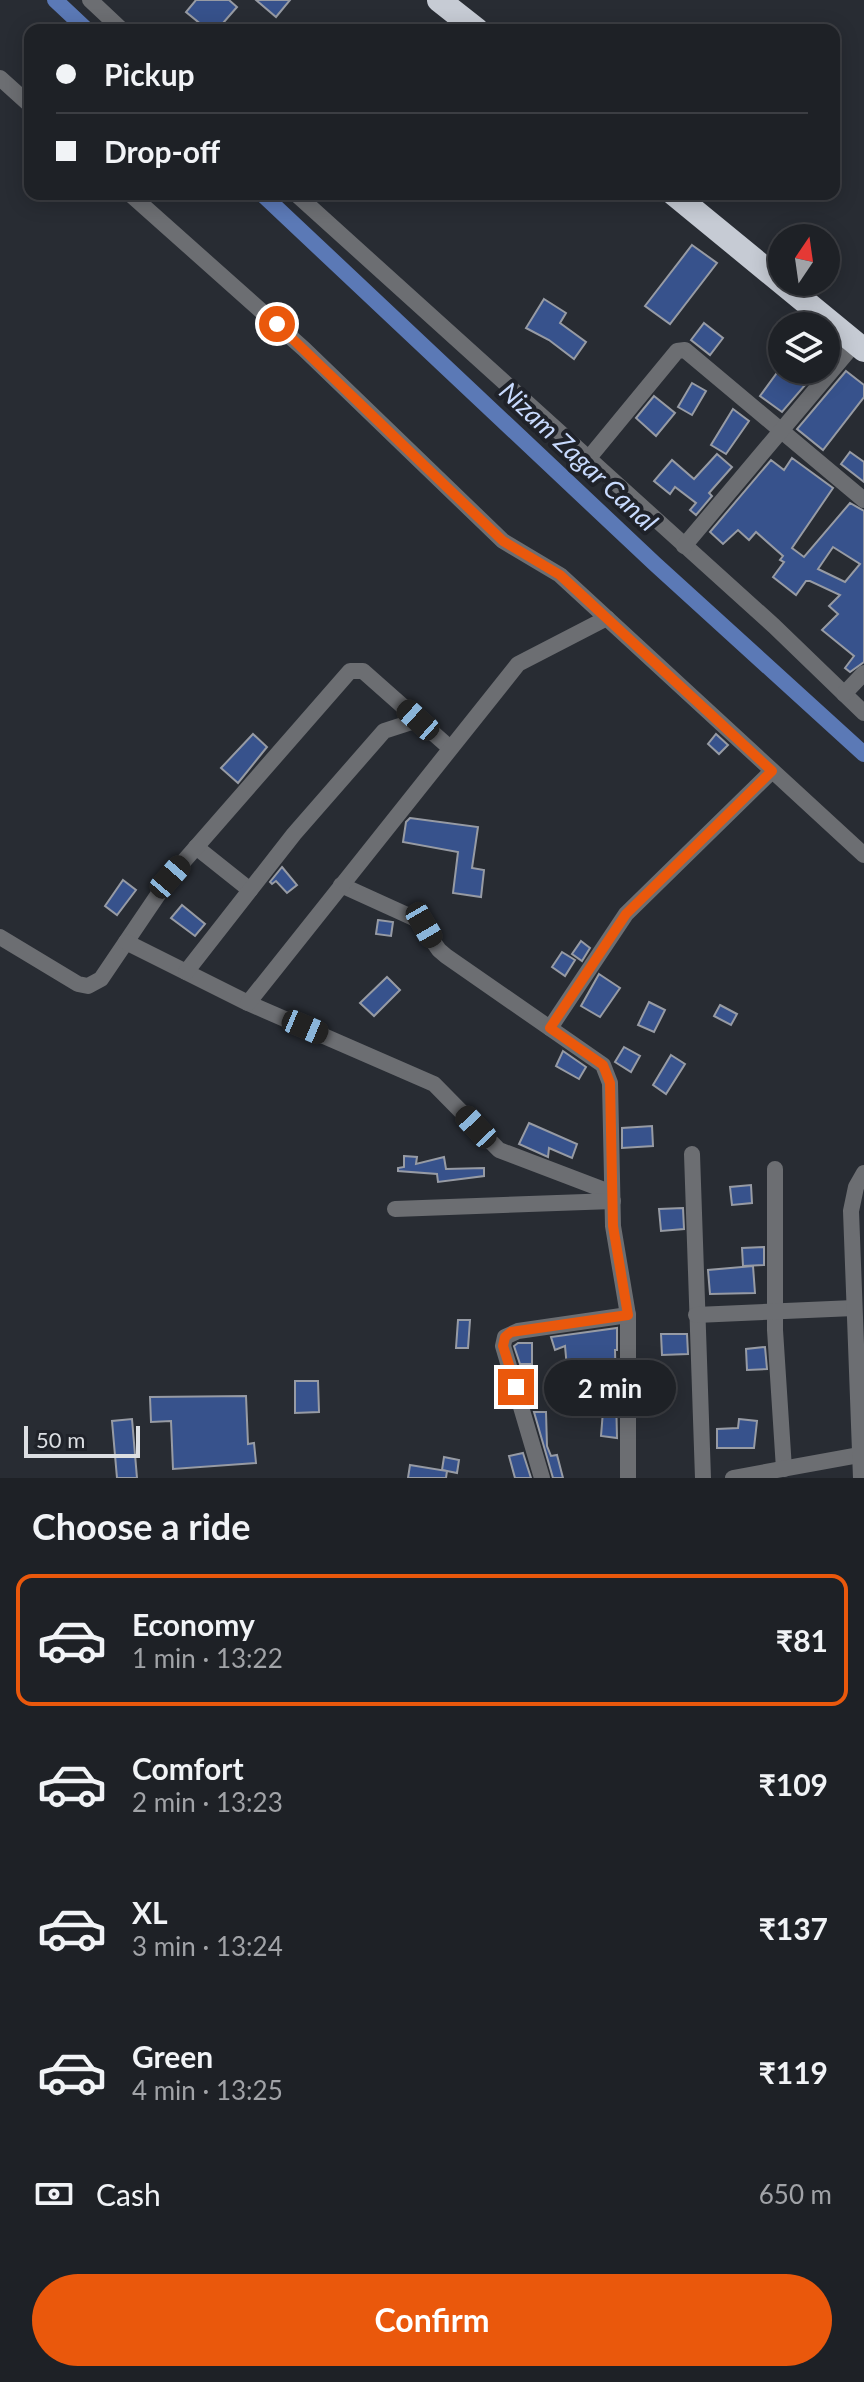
<!DOCTYPE html>
<meta charset="utf-8">
<style>
:root{--surface:#1e2126;--page:#2b2e32;--text:#f1f3f6;--muted:#a1a3a7;--line:#3c3e43;--accent:#ea580c}
body{margin:0;font-family:Lato,sans-serif;background:var(--page);color:var(--text);height:100vh;display:flex;flex-direction:column;font-size:30px;white-space:nowrap}
*{box-sizing:border-box;margin:0}
p{font-size:26px;color:var(--muted)}
.icon{flex:none;width:44px;height:44px;fill:none;stroke:currentColor;stroke-width:2;stroke-linecap:round;stroke-linejoin:round}
.map{position:relative;height:1478px;overflow:hidden}
.panel{display:flex;flex-direction:column;background:var(--surface);flex:1}
.panel>*{flex:none}
.hud{position:absolute;left:24px;top:24px;width:816px;height:176px;border-radius:16px;box-shadow:0 4px 20px #0003,0 0 0 2px var(--line);display:grid;align-content:center;height:176px;padding:0 32px;background:var(--surface)}
.needle{width:52px;rotate:13deg}
.controls{position:absolute;left:768px;top:224px;display:grid;gap:16px}
.controls a{display:grid;place-items:center;width:72px;height:72px;border-radius:50%;background:var(--surface);box-shadow:0 4px 20px #0003,0 0 0 2px var(--line);font-size:40px}
.scale{position:absolute;left:24px;bottom:20px;width:116px;box-sizing:border-box;padding-left:8px;border:4px solid #dcdfe3;border-top:0;font-size:22px;line-height:28px;white-space:nowrap;color:#dcdfe3;-webkit-text-stroke:6px #1f2229;paint-order:stroke}
.end{position:absolute;width:36px;height:36px;margin:-18px;border:10px solid #ea580c;background:#fff;box-shadow:0 0 0 4px #fff}
.from{border-radius:50%}
.bubble{position:absolute;height:56px;border-radius:28px;background:var(--surface);box-shadow:0 4px 20px #0003,0 0 0 2px var(--line);font-size:26px;font-weight:700;line-height:56px;text-align:center}
.car{position:absolute;width:24px;height:48px;margin:-24px -12px;border-radius:10px;box-shadow:0 0 6px 2px #0007;background:linear-gradient(#222 24%,#8ab4d8 0 40%,#222 0 76%,#8ab4d8 0 86%,#222 0)}
.hud b{display:flex;align-items:center;gap:28px;height:76px;font-size:30px}
.hud b+b{border-top:2px solid var(--line)}
.hud i{width:20px;height:20px;background:var(--text)}
ul{padding:0;list-style:none}
li{display:flex;align-items:center;gap:24px;height:132px;margin:0 16px 12px;padding:0 16px;border:4px solid transparent;border-radius:16px}
li div{flex:1}
li b{display:block;font-size:30px}
li em{font-style:normal;font-weight:700}
li.current{border-color:var(--accent)}
li>.icon{width:72px;height:72px;stroke-width:1.5}
h2{padding:0 32px;font-size:36px;line-height:96px}
.pay{display:flex;align-items:center;gap:20px;height:88px;padding:0 32px;font-size:30px}
.pay p{margin-inline-start:auto}
.action{display:flex;gap:16px;margin-top:auto;padding:16px 32px}
.action a{flex:1;height:92px;border-radius:48px;background:var(--accent);color:#fff;font-size:32px;font-weight:700;line-height:92px;text-align:center}
.map>svg:first-child{display:block}
.lines{fill:none;stroke-linecap:round;stroke-linejoin:round}
.canal{stroke:#5b79b6;stroke-width:16}
.building{fill:#37528c;stroke:#979ba4;stroke-width:2;fill-rule:evenodd}
.minor{stroke:#6c6e72;stroke-width:16}
.highway{stroke:#c6cbd4;stroke-width:24}
.route{stroke:#ea580c;stroke-width:10}
.labels{text-anchor:middle;dominant-baseline:central;stroke-width:8;stroke-linejoin:round;paint-order:stroke}
.water-label{font-size:26px;font-style:italic;fill:#c8dafd;stroke:#1f2229}
</style>
<div class="map">
<svg width="864" height="1478" viewBox="0 0 864 1478">
<rect width="100%" height="100%" fill="#282c33"/>
<g class="lines">
<g class="canal">
<polyline points="55,0 87,30"/>
<polyline points="262,194 655,564 864,754"/>
</g>
</g>
<g class="building">
<polygon points="196,0 229,0 237,7 217,30 208,30 186,12"/>
<polygon points="256,0 290,0 276,17"/>
<polygon points="692,245 717,263 670,324 645,306"/>
<polygon points="544,299 566,313 560,323 586,342 574,359 549,340 526,328"/>
<polygon points="704,323 723,338 710,355 691,340"/>
<polygon points="779,370 818,370 782,412 760,396"/>
<polygon points="846,371 864,385 864,397 823,450 797,429"/>
<polygon points="692,383 706,391 692,415 678,407"/>
<polygon points="654,396 675,413 656,436 636,418"/>
<polygon points="733,409 749,421 726,454 711,445"/>
<polygon points="850,452 864,462 864,482 841,464"/>
<polygon points="717,454 732,467 709,493 712,496 696,515 690,510 696,503 675,487 670,494 654,481 672,460 694,479"/>
<path d="M792,458L833,488L792,548L804,557L850,503L864,511V662L850,672L845,668L854,656L822,630L838,614L829,606L840,595L810,581H806L796,595L773,577L784,562L780,560L783,556L756,532L749,540L738,530L723,544L710,532L771,460L784,470ZM833,547L860,564L845,582L818,569Z"/>
<polygon points="253,734 267,747 238,783 221,768"/>
<polygon points="716,734 728,745 719,754 708,744"/>
<polygon points="410,818 478,827 472,868 484,870 481,897 453,893 458,852 403,842 406,822"/>
<polygon points="282,867 297,885 287,893 276,881 272,884 270,882"/>
<polygon points="123,880 136,890 117,915 105,906"/>
<polygon points="182,905 205,924 195,936 171,918"/>
<polygon points="378,920 393,922 391,936 376,934"/>
<polygon points="581,941 590,948 582,961 572,954"/>
<polygon points="562,952 575,960 565,976 552,967"/>
<polygon points="599,974 620,988 600,1017 581,1006"/>
<polygon points="387,977 400,990 374,1016 360,1003"/>
<polygon points="649,1002 665,1010 654,1032 638,1025"/>
<polygon points="720,1005 737,1014 731,1025 714,1016"/>
<polygon points="624,1047 640,1056 631,1072 615,1062"/>
<polygon points="563,1051 586,1067 579,1079 556,1066"/>
<polygon points="671,1055 685,1064 666,1094 653,1085"/>
<polygon points="529,1123 577,1144 572,1158 549,1148 548,1157 519,1144"/>
<polygon points="652,1126 653,1146 622,1148 622,1128"/>
<polygon points="404,1156 417,1157 416,1164 444,1157 446,1169 484,1168 484,1176 438,1182 437,1174 398,1171 398,1168 404,1167"/>
<polygon points="751,1185 752,1203 732,1205 730,1187"/>
<polygon points="683,1208 684,1229 661,1231 659,1209"/>
<polygon points="764,1247 764,1265 743,1266 742,1248"/>
<polygon points="753,1266 755,1293 710,1294 708,1270"/>
<polygon points="458,1320 470,1320 468,1348 456,1348"/>
<polygon points="617,1328 617,1350 615,1350 617,1438 601,1436 605,1386 593,1385 595,1365 567,1368 565,1346 555,1350 551,1337"/>
<polygon points="661,1334 687,1334 688,1354 662,1355"/>
<polygon points="518,1343 532,1343 532,1364 520,1364 514,1346"/>
<polygon points="765,1347 767,1369 747,1370 746,1349"/>
<polygon points="295,1381 318,1381 319,1412 295,1413"/>
<polygon points="246,1396 248,1444 254,1443 256,1463 173,1469 171,1421 151,1422 150,1397"/>
<polygon points="534,1412 546,1412 547,1446 551,1456 557,1455 563,1478 553,1478"/>
<polygon points="132,1419 137,1478 117,1478 112,1421"/>
<polygon points="739,1419 757,1421 754,1448 717,1448 717,1429 738,1428"/>
<polygon points="523,1453 531,1478 515,1478 509,1456"/>
<polygon points="444,1457 459,1460 457,1473 442,1470"/>
<polygon points="410,1465 447,1471 446,1478 408,1478"/>
</g>
<g class="lines">
<g class="minor">
<polyline points="90,0 122,30"/>
<polyline points="0,78 30,105"/>
<polyline points="130,194 304,349 503,541 560,575 864,855"/>
<polyline points="296,194 774,626 864,713"/>
<polyline points="588,459 677,351 685,350 864,500"/>
<polyline points="684,546 855,343"/>
<polyline points="844,694 864,673"/>
<polyline points="196,847 250,890"/>
<polyline points="341,885 418,920 439,950 446,956 603,1065 610,1083 613,1226 628,1315 628,1478"/>
<polyline points="0,937 78,984 88,986 101,979 170,877 350,671 363,671 450,748"/>
<polyline points="126,942 248,1003 434,1084 499,1150 612,1193"/>
<polyline points="186,972 294,834 384,731 418,720"/>
<polyline points="248,1003 518,664 607,618"/>
<polyline points="550,1028 626,914 772,771"/>
<polyline points="692,1154 703,1478"/>
<polyline points="775,1169 775,1330 784,1469"/>
<polyline points="395,1209 613,1201"/>
<polyline points="696,1315 854,1308"/>
<polyline points="542,1478 503,1346 505,1337 518,1331 628,1315"/>
<polyline points="733,1478 864,1454"/>
<polyline points="861,1478 851,1211 856,1187 864,1173"/>
</g>
<g class="highway">
<polyline points="439,0 477,30"/>
<polyline points="674,194 864,350"/>
</g>
</g>
<g class="lines">
<polyline class="route" points="277,324 503,541 560,575 772,771 626,914 550,1028 603,1065 610,1083 613,1226 628,1315 511,1332 505,1337 503,1346 516,1387"/>
</g>
<g class="labels">
<g class="water-label">
<text transform="translate(579 456) rotate(43)">Nizam Zagar Canal</text>
</g>
</g>
</svg>
<div class="controls">
<a><svg class="needle" viewBox="-14 -14 28 28"><path d="M0-13l5 13h-10z" fill="#e53935"/><path d="M0 13l5-13h-10z" fill="#a1a3a7"/></svg></a>
<a><svg class="icon" aria-label="layers" viewBox="0 0 24 24"><path d="M12 4l9 5-9 5-9-5zM3 14l9 5 9-5"/></svg></a>
</div>
<div class="scale">50 m</div>
<i class="end from" style="left:277px;top:324px"></i>
<i class="end" style="left:516px;top:1387px"></i>
<div class="bubble" style="left:544px;top:1360px;width:132px">2 min</div>
<i class="car" style="left:418px;top:720px;rotate:312deg"></i>
<i class="car" style="left:170px;top:877px;rotate:41deg"></i>
<i class="car" style="left:424px;top:925px;rotate:150deg"></i>
<i class="car" style="left:305px;top:1027px;rotate:113deg"></i>
<i class="car" style="left:476px;top:1127px;rotate:317deg"></i>
<div class="hud">
<b><i class="from"></i>Pickup</b>
<b><i></i>Drop-off</b>
</div>
</div>
<section class="panel">
<h2>Choose a ride</h2>
<ul>
<li class="current"><svg class="icon" aria-label="car" viewBox="0 0 24 24"><path d="M5 17H2v-5l4-1 3-4h7l3 4 3 1v5h-3M9 17h6M6 11h13"/><circle cx="7" cy="17" r="2"/><circle cx="17" cy="17" r="2"/></svg><div><b>Economy</b><p>1 min · 13:22</p></div><em>₹81</em></li>
<li><svg class="icon" aria-label="car" viewBox="0 0 24 24"><path d="M5 17H2v-5l4-1 3-4h7l3 4 3 1v5h-3M9 17h6M6 11h13"/><circle cx="7" cy="17" r="2"/><circle cx="17" cy="17" r="2"/></svg><div><b>Comfort</b><p>2 min · 13:23</p></div><em>₹109</em></li>
<li><svg class="icon" aria-label="car" viewBox="0 0 24 24"><path d="M5 17H2v-5l4-1 3-4h7l3 4 3 1v5h-3M9 17h6M6 11h13"/><circle cx="7" cy="17" r="2"/><circle cx="17" cy="17" r="2"/></svg><div><b>XL</b><p>3 min · 13:24</p></div><em>₹137</em></li>
<li><svg class="icon" aria-label="car" viewBox="0 0 24 24"><path d="M5 17H2v-5l4-1 3-4h7l3 4 3 1v5h-3M9 17h6M6 11h13"/><circle cx="7" cy="17" r="2"/><circle cx="17" cy="17" r="2"/></svg><div><b>Green</b><p>4 min · 13:25</p></div><em>₹119</em></li>
</ul>
<div class="pay"><svg class="icon" aria-label="cash" viewBox="0 0 24 24"><path d="M3 7h18v10H3z"/><circle cx="12" cy="12" r="2"/></svg>Cash<p>650 m</p></div>
<div class="action"><a>Confirm</a></div>
</section>
